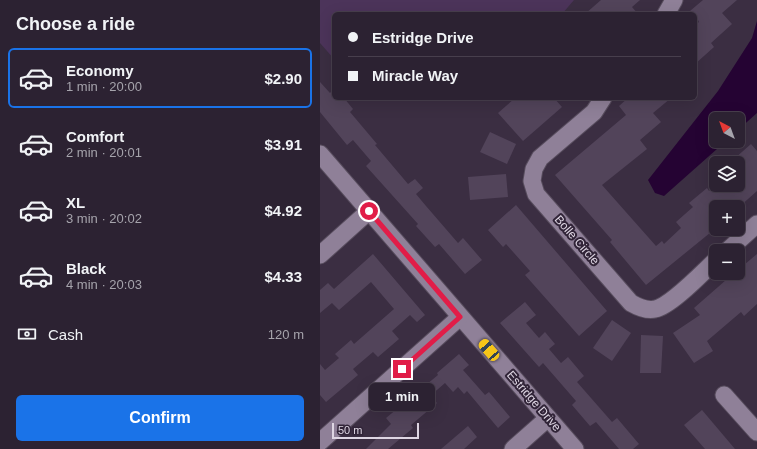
<!DOCTYPE html>
<meta charset="utf-8">
<style>
:root{--surface:#2c2232;--page:#382f3e;--text:#f1f3f6;--muted:#a6a4ac;--line:#483f4d;--accent:#1a73e8}
body{margin:0;font-family:Arial,sans-serif;background:var(--page);color:var(--text);height:100vh;display:flex;flex-direction:column;font-size:15px;white-space:nowrap}
*{box-sizing:border-box;margin:0}
p{font-size:13px;color:var(--muted)}
.icon{flex:none;width:22px;height:22px;fill:none;stroke:currentColor;stroke-width:2;stroke-linecap:round;stroke-linejoin:round}
.map{position:relative;flex:1;overflow:hidden}
.drawer{display:flex;flex-direction:column;background:var(--surface);width:320px}
.drawer>*{flex:none}
.banner{position:absolute;left:12px;top:12px;width:365px;height:88px;border-radius:6px;box-shadow:0 4px 16px #0002,0 0 0 1px var(--line);display:grid;align-content:center;height:88px;padding:0 16px;background:var(--surface)}
.needle{width:26px;rotate:319deg}
.tools{position:absolute;left:389px;top:112px;display:grid;gap:8px}
.tools a{display:grid;place-items:center;width:36px;height:36px;border-radius:6px;background:var(--surface);box-shadow:0 4px 16px #0002,0 0 0 1px var(--line);font-size:20px}
.scale{position:absolute;left:12px;bottom:10px;width:87px;box-sizing:border-box;padding-left:4px;border:2px solid #ded6e3;border-top:0;font-size:11px;line-height:14px;white-space:nowrap;color:#ded6e3;-webkit-text-stroke:3px #312438;paint-order:stroke}
.end{position:absolute;width:18px;height:18px;margin:-9px;border:5px solid #e11d48;background:#fff;box-shadow:0 0 0 2px #fff}
.from{border-radius:50%}
.bubble{position:absolute;height:28px;border-radius:6px;background:var(--surface);box-shadow:0 4px 16px #0002,0 0 0 1px var(--line);font-size:13px;font-weight:700;line-height:28px;text-align:center}
.car{position:absolute;width:12px;height:24px;margin:-12px -6px;border-radius:5px;box-shadow:0 0 3px 1px #0007;background:linear-gradient(#f5c518 24%,#345 0 40%,#f5c518 0 76%,#345 0 86%,#f5c518 0)}
.banner b{display:flex;align-items:center;gap:14px;height:38px;font-size:15px}
.banner b+b{border-top:1px solid var(--line)}
.banner i{width:10px;height:10px;background:var(--text)}
ul{padding:0;list-style:none}
li{display:flex;align-items:center;gap:12px;height:60px;margin:0 8px 6px;padding:0 8px;border:2px solid transparent;border-radius:6px}
li div{flex:1}
li b{display:block;font-size:15px}
li em{font-style:normal;font-weight:700}
li.current{border-color:var(--accent)}
li>.icon{width:36px;height:36px;stroke-width:1.5}
h2{padding:0 16px;font-size:18px;line-height:48px}
.pay{display:flex;align-items:center;gap:10px;height:44px;padding:0 16px;font-size:15px}
.pay p{margin-inline-start:auto}
.primary-button{display:flex;gap:8px;margin-top:auto;padding:8px 16px}
.primary-button a{flex:1;height:46px;border-radius:6px;background:var(--accent);color:#fff;font-size:16px;font-weight:700;line-height:46px;text-align:center}
main{display:flex;flex:1;min-height:0}
.map>svg:first-child{display:block}
.green{fill:#4c345a}
.water{fill:#250333}
.building{fill:#52445a}
.lines{fill:none;stroke-linecap:round;stroke-linejoin:round}
.minor-casing{stroke:#574c5d;stroke-width:19}
.minor{stroke:#8f8098;stroke-width:17}
.route{stroke:#e11d48;stroke-width:5}
.labels{text-anchor:middle;dominant-baseline:central;stroke-width:4;stroke-linejoin:round;paint-order:stroke}
.street-label{font-size:12px;fill:#ded6e3;stroke:#312438}
</style>
<main>
<section class="drawer">
<h2>Choose a ride</h2>
<ul>
<li class="current"><svg class="icon" aria-label="car" viewBox="0 0 24 24"><path d="M5 17H2v-5l4-1 3-4h7l3 4 3 1v5h-3M9 17h6M6 11h13"/><circle cx="7" cy="17" r="2"/><circle cx="17" cy="17" r="2"/></svg><div><b>Economy</b><p>1 min · 20:00</p></div><em>$2.90</em></li>
<li><svg class="icon" aria-label="car" viewBox="0 0 24 24"><path d="M5 17H2v-5l4-1 3-4h7l3 4 3 1v5h-3M9 17h6M6 11h13"/><circle cx="7" cy="17" r="2"/><circle cx="17" cy="17" r="2"/></svg><div><b>Comfort</b><p>2 min · 20:01</p></div><em>$3.91</em></li>
<li><svg class="icon" aria-label="car" viewBox="0 0 24 24"><path d="M5 17H2v-5l4-1 3-4h7l3 4 3 1v5h-3M9 17h6M6 11h13"/><circle cx="7" cy="17" r="2"/><circle cx="17" cy="17" r="2"/></svg><div><b>XL</b><p>3 min · 20:02</p></div><em>$4.92</em></li>
<li><svg class="icon" aria-label="car" viewBox="0 0 24 24"><path d="M5 17H2v-5l4-1 3-4h7l3 4 3 1v5h-3M9 17h6M6 11h13"/><circle cx="7" cy="17" r="2"/><circle cx="17" cy="17" r="2"/></svg><div><b>Black</b><p>4 min · 20:03</p></div><em>$4.33</em></li>
</ul>
<div class="pay"><svg class="icon" aria-label="cash" viewBox="0 0 24 24"><path d="M3 7h18v10H3z"/><circle cx="12" cy="12" r="2"/></svg>Cash<p>120 m</p></div>
<div class="primary-button"><a>Confirm</a></div>
</section>
<div class="map">
<svg width="437" height="449" viewBox="0 0 437 449">
<rect width="100%" height="100%" fill="#3b2e42"/>
<polygon class="green" points="0,0 254,0 242,14 14,14 14,59 0,43"/>
<polygon class="water" points="437,21 437,113 418,130 418,119 396,119 396,141 406,141 344,196 335,193 328,180 398,91 432,38"/>
<g class="building">
<polygon points="281,0 320,0 312,7 318,14 265,14"/>
<polygon points="383,0 417,0 402,13 412,24 391,43 394,47 375,64 375,25 379,22 375,14 370,11"/>
<polygon points="0,82 10,93 14,89 14,98 24,98 33,109 30,112 57,144 55,145 88,184 95,179 103,188 96,194 106,206 138,243 143,238 162,260 145,274 119,244 115,247 96,226 98,224 46,166 51,161 33,140 27,145 0,112"/>
<polygon points="195,98 234,98 242,107 203,141 178,113"/>
<polygon points="308,98 351,98 333,113 341,122 320,140 327,149 282,185 336,246 342,241 344,244 361,228 356,222 373,207 369,203 387,188 389,191 395,185 418,185 418,163 414,159 431,144 437,151 437,191 419,207 396,207 396,228 326,285 290,242 292,240 235,175 306,115 299,106"/>
<polygon points="170,132 196,144 187,164 160,152"/>
<polygon points="186,174 188,197 150,200 148,177"/>
<polygon points="196,205 287,311 259,336 205,275 210,271 186,244 183,247 168,230"/>
<polygon points="53,254 105,315 97,322 90,315 72,331 79,339 58,357 53,352 33,369 38,375 6,402 0,395 0,364 5,370 19,358 15,354 31,340 34,344 74,309 51,282 19,310 12,303 0,313 0,290 8,283 14,289"/>
<polygon points="437,254 437,304 424,316 421,312 387,341 393,351 374,363 353,333 380,315 374,308 414,273 418,273 418,270"/>
<polygon points="205,302 216,315 206,323 219,338 225,332 235,344 229,349 241,363 248,357 264,376 257,382 292,422 297,418 319,444 313,449 299,449 276,422 270,426 252,405 256,401 223,363 219,367 180,323"/>
<polygon points="292,320 311,333 292,361 273,348"/>
<polygon points="321,335 343,336 341,373 320,373"/>
<polygon points="139,354 149,365 143,370 165,395 169,392 190,417 178,428 147,391 144,394 138,387 133,392 125,383 110,396 117,403 91,425 93,428 68,449 46,449 71,424 66,418 118,375 117,373"/>
<polygon points="382,410 415,449 385,449 364,425"/>
<polygon points="148,426 157,437 144,449 121,449"/>
</g>
<g class="lines">
<g class="minor-casing">
<g id="minor">
<polyline points="346,14 354,0"/>
<path d="M283,98L274,112L220,158L214,169L212,181L216,194L311,303C318,307 327,311 335,309C351,306 383,272 396,260"/>
<polyline points="0,154 255,449"/>
<polyline points="407,251 437,224"/>
<polyline points="0,255 49,211"/>
<polyline points="404,395 437,432"/>
<polyline points="0,442 140,317"/>
<polyline points="193,449 228,418"/>
</g>
</g>
<use href="#minor" class="minor"/>
</g>
<g class="lines">
<polyline class="route" points="49,211 140,317 82,369"/>
</g>
<g class="labels">
<g class="street-label">
<text transform="translate(257 240) rotate(49)">Bolle Circle</text>
<text transform="translate(214 401) rotate(49)">Estridge Drive</text>
</g>
</g>
</svg>
<div class="tools">
<a><svg class="needle" viewBox="-14 -14 28 28"><path d="M0-13l5 13h-10z" fill="#e53935"/><path d="M0 13l5-13h-10z" fill="#a6a4ac"/></svg></a>
<a><svg class="icon" aria-label="layers" viewBox="0 0 24 24"><path d="M12 4l9 5-9 5-9-5zM3 14l9 5 9-5"/></svg></a>
<a>+</a>
<a>−</a>
</div>
<div class="scale">50 m</div>
<i class="end from" style="left:49px;top:211px"></i>
<i class="end" style="left:82px;top:369px"></i>
<div class="bubble" style="left:49px;top:383px;width:66px">1 min</div>
<i class="car" style="left:169px;top:350px;rotate:319deg"></i>
<div class="banner">
<b><i class="from"></i>Estridge Drive</b>
<b><i></i>Miracle Way</b>
</div>
</div>
</main>
